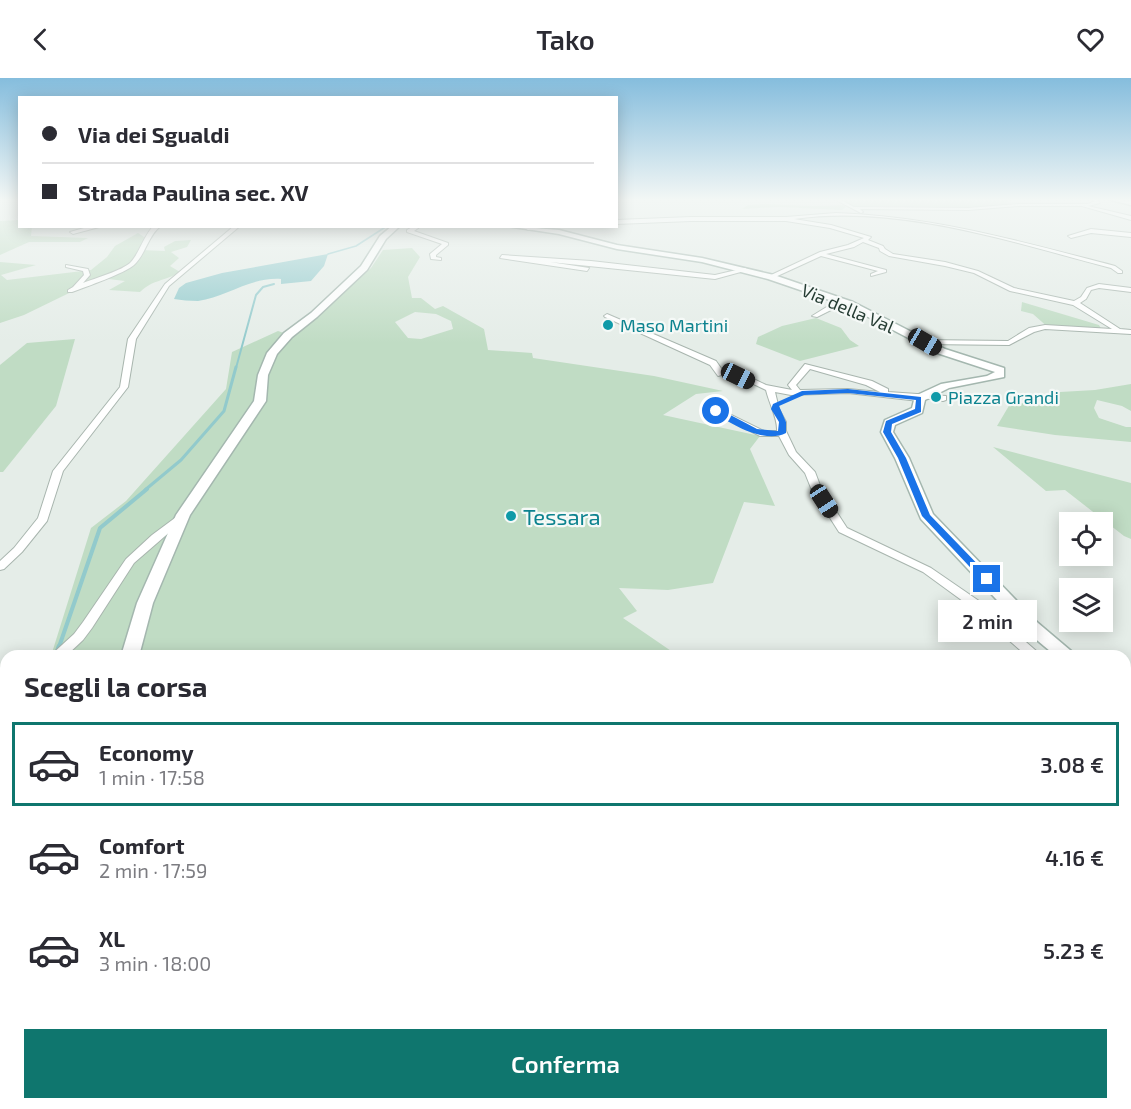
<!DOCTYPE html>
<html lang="it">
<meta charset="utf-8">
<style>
:root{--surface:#fff;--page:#f7f7f7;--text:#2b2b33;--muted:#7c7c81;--line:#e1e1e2;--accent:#0f766e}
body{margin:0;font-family:"Exo 2",sans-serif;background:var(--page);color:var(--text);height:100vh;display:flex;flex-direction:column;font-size:22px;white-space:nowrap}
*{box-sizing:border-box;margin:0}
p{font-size:20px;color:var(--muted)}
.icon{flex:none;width:33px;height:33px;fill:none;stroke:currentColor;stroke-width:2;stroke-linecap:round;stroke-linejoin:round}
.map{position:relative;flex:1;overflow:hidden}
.drawer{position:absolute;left:0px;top:572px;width:1131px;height:460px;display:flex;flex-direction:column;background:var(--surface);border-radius:18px 18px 0 0;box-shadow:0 3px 15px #0003}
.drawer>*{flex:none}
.banner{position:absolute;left:18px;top:18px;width:600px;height:132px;border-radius:0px;box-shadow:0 3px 15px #0003;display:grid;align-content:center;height:132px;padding:0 24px;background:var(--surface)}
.tools{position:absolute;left:1059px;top:434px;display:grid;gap:12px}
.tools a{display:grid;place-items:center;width:54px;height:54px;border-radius:0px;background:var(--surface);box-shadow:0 3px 15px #0003;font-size:30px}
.end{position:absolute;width:27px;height:27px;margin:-14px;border:8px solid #1a73e8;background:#fff;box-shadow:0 0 0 3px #fff}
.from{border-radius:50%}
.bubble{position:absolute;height:42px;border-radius:0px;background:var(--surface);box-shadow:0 3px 15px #0003;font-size:20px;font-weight:600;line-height:42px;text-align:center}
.car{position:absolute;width:18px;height:36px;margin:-18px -9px;border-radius:8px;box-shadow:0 0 4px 2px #0007;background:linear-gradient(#222 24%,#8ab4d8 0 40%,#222 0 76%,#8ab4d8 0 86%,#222 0)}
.banner b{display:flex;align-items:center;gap:21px;height:57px;font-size:22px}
.banner b+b{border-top:2px solid var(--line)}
.banner i{width:15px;height:15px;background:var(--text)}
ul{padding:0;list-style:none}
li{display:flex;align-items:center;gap:18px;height:84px;margin:0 12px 9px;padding:0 12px;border:3px solid transparent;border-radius:0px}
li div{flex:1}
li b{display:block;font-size:22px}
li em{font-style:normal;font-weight:600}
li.on{border-color:var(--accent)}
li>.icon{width:54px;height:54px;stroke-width:1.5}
h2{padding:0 24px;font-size:27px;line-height:72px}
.cta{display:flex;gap:12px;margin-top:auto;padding:12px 24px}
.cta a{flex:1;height:69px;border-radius:0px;background:var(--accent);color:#fff;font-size:24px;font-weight:600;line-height:69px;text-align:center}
header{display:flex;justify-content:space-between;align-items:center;height:78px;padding:0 24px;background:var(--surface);font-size:27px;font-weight:600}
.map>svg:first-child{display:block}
.green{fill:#c0dcc4;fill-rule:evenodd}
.water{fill:#92cacc}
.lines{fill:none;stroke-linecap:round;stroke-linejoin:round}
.stream-far5{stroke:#92cacc;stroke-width:1.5}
.stream-far4{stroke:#92cacc;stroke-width:2}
.stream-far3{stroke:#92cacc;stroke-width:3}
.stream-far2{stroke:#92cacc;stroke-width:4}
.stream-far1{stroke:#92cacc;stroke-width:4.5}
.stream{stroke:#92cacc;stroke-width:6}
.street-casing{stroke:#a8b5ae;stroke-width:2}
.secondary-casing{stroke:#a4b7af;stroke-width:3}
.street{fill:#fff;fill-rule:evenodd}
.secondary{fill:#fff;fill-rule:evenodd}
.route{fill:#1a73e8}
.culture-dot{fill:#0f9aa8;stroke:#f5f9f7;stroke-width:2}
.labels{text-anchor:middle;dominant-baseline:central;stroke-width:4.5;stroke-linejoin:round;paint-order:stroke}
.far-street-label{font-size:18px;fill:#263d34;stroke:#f5f9f7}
.far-culture-label{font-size:18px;fill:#0d838f;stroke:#f5f9f7;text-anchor:start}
.culture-label{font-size:22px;fill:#0d838f;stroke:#f5f9f7;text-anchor:start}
</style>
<header><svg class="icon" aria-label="back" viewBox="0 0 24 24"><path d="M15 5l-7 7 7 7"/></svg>Tako<svg class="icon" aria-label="heart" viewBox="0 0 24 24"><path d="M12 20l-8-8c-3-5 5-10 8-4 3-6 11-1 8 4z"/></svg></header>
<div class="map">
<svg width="1131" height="1031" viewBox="0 0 1131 1031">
<rect width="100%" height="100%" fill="#e5ede8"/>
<g class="green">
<polygon points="837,121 1006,121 1011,127 967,131 880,128 855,130"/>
<polygon points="765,126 814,128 843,127 846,129 842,132 779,129 742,131 748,127"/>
<polygon points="19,142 20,148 32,149 31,158 88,160 80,164 29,164 0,177 0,143"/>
<path d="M138,155L147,161L141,172L165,173L164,169L175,163L191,162L187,169L171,174L179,180L170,188L180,194C163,204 154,201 140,214L109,212L125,203L100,200L24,237L0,245V184L36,187L1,197L7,202L91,192L107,179L115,168Z"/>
<path d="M412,170L420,179L408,199L412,220H421L435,231L443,228L484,251L488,272L532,275L533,280L654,298L723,313L696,316L663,337L760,358L750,371L775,428L744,424L713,505L668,512L619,510L637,533L623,540L677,577L51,578L91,450L126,423L226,311L232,274L278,253L293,258L371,190L383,172ZM415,234L436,236L451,243L453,251L421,261L408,260L395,244Z"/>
<polygon points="1022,224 1099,247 1103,254 1050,251 1033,236 1021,233"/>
<polygon points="816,240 841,250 850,262 859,268 800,283 756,266 758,259 782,248"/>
<polygon points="75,261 56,328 3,394 0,394 0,287 27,265"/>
<polygon points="1131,306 1131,333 1122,328 1097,322 1094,330 1099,340 1126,349 1131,349 1131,364 1055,357 997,348 1010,326 1033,324 1060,314 1095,312"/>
<polygon points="993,369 1131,405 1131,461 1124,458 1065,412 1046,413"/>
<polygon points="6,967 6,1026 656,1026 659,1031 0,1031 0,989"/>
<polygon points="914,1026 1093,1026 1100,1031 910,1031"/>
</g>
<path class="water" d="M328,176L324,188L311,203L281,206V201C250,199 227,219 198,223C190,223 181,222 174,221L179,210L186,205L222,195Z"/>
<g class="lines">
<polyline class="stream-far5" points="328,176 356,168 387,148"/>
<polyline class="stream-far4" points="236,290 256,217 263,209 274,206"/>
<polyline class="stream-far3" points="145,412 181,382 224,333 236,289"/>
<polyline class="stream-far2" points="59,569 100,450 147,411"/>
<polyline class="stream-far1" points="57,574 59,568"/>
<polyline class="stream" points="34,1026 34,1031"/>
<g class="street-casing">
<g id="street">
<polygon points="834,121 839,121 854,129 968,130 1019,126 1088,126 1095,123 1093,121 1097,121 1100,125 1088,128 1131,138 1131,142 1082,128 1019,128 968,132 860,131 863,134 861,135"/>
<path d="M836,135C932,138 1023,164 1115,188L1122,193V195H1118L1111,190C1011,164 899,126 794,141L831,147L871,159L868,162L883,168L885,171L893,176L945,184L978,193L1014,210L1074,223L1081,219L1087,210L1099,206L1131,210V214L1099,210L1091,212L1086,221L1080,225L1120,251L1131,252V256L1045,251L1034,254L1009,267L925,266H922V262L1008,263L1029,250L1045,247L1112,251L1073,227L1010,213L974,195L945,188L889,178L880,173L879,170L863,164L854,169L826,176L886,192V194L871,198V196L878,193L821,178L773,200H769V198L820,174L848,167L864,160L830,150L786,143H691L616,146V142L691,139H786Z"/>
<polygon points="91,148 103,148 73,156 70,154"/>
<path d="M154,148H161C148,157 146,176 134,187C125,195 86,209 72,214H68V212L73,209L84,197L83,193L66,189V187L88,191L90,197L83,205C95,200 122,193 131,184C140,174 146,153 154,148Z"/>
<polygon points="234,148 240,148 169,208 136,261 128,309 63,393 47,443 22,474 4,491 0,492 0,483 14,470 38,440 53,393 120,309 128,261 165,206"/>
<polygon points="414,148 421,148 414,153 448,165 448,167 436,177 436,179 441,180 441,182 431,181 430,176 442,166 407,154 407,152"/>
<polygon points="555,148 528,152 525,150 528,148"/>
<polygon points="1091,151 1131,155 1131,159 1091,155 1071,160 1068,158"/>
<polygon points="502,177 591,183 715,197 745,190 748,192 715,201 550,184 589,190 587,193 500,180"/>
<polygon points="838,222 843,223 831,232 817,239 812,238"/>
<polygon points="607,236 716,283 725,296 718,298 710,287 605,239 604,238"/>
<path d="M805,286L872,303L888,311V314L946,318V322L943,323L923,320L919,323L848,315L791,317L775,314L779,331L786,344V353L796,374L815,394L821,410L847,450L931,490L979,523L1042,578H1027L971,529L923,494L839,454L811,410L805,395L789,377L779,358H760L704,329L711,327L764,353H777C778,341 769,325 766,312L726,293L733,291L766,307L792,312L788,307ZM810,291L866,307L880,314L848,311L800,312L796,307Z"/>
<polygon points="183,434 187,435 188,437 187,439 134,485 92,550 83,562 66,578 50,578 74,556 83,544 126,481 152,457"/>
<polygon points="6,600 6,610 0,612 0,602"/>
<polygon points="1125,648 1131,651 1131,664 1125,661"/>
<polygon points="1125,989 1131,991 1131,1013 1125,1011"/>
</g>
</g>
<g class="secondary-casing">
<g id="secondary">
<polygon points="1107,121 1131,123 1131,127"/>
<polygon points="392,148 400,148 386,161 367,192 317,239 292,259 277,276 268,297 266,323 190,437 153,525 139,578 121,578 137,525 176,437 254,323 258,297 267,275 284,255 311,235 361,188 380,158"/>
<polygon points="507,148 559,152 617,167 702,180 774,197 853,224 945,271 1004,290 1004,299 949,310 925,322 922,335 895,347 893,354 909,380 933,436 1038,545 1077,578 1056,578 1026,553 921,441 895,380 881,354 885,342 912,330 915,318 941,306 987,298 995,294 937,275 847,228 768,201 702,184 617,171 559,156"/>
<polygon points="1125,623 1131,625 1131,643 1125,641"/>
<rect x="116" y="1026" width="30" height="5"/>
</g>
</g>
<use href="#street" class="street"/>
<use href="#secondary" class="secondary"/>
</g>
<linearGradient id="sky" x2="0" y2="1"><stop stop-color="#85bddd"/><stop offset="0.46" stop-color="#f3f7f5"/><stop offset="1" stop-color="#f3f7f5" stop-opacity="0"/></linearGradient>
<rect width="1131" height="265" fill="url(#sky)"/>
<path class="route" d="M848,311L921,319V334L892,346L891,354L906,380L930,437L990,499V503H983L922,438L898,380L883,354L886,343L915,331L916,322L848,315L804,317L779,328L786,344V355C765,366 729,346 713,333L719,331L757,351L778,353L779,344L771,331L773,326L802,313Z"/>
<g class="culture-dot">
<circle cx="608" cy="247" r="6"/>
<circle cx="936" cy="319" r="6"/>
<circle cx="511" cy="438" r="6"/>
</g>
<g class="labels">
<g class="far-street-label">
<text transform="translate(848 230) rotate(23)">Via della Val</text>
</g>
<g class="far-culture-label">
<text x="620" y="247">Maso Martini</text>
<text x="948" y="319">Piazza Grandi</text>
</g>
<g class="culture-label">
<text x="523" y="438">Tessara</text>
</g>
</g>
</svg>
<div class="tools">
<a><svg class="icon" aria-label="locate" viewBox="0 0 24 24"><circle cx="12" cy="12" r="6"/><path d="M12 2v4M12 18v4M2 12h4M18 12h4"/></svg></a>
<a><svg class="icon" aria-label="layers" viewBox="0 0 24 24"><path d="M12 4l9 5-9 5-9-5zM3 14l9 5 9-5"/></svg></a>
</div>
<i class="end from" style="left:716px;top:333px"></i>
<i class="end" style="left:987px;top:501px"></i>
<div class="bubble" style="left:938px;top:522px;width:99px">2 min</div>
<i class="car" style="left:925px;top:264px;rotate:120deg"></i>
<i class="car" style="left:738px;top:298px;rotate:116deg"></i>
<i class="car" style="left:824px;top:423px;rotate:147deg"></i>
<div class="banner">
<b><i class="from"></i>Via dei Sgualdi</b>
<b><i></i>Strada Paulina sec. XV</b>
</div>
<section class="drawer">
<h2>Scegli la corsa</h2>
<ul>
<li class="on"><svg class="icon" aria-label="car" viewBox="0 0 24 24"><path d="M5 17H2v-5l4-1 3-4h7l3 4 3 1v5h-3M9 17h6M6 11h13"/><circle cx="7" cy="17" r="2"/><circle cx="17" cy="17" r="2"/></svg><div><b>Economy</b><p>1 min · 17:58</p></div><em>3.08 €</em></li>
<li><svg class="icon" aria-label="car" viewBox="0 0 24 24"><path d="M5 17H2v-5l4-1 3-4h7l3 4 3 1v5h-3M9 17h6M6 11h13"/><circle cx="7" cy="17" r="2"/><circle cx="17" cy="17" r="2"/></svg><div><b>Comfort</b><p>2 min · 17:59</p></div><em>4.16 €</em></li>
<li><svg class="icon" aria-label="car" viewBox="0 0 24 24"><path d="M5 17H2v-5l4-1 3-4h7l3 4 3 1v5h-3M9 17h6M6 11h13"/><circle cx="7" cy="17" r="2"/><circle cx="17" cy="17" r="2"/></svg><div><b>XL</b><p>3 min · 18:00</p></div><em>5.23 €</em></li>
</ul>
<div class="cta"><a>Conferma</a></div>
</section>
</div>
